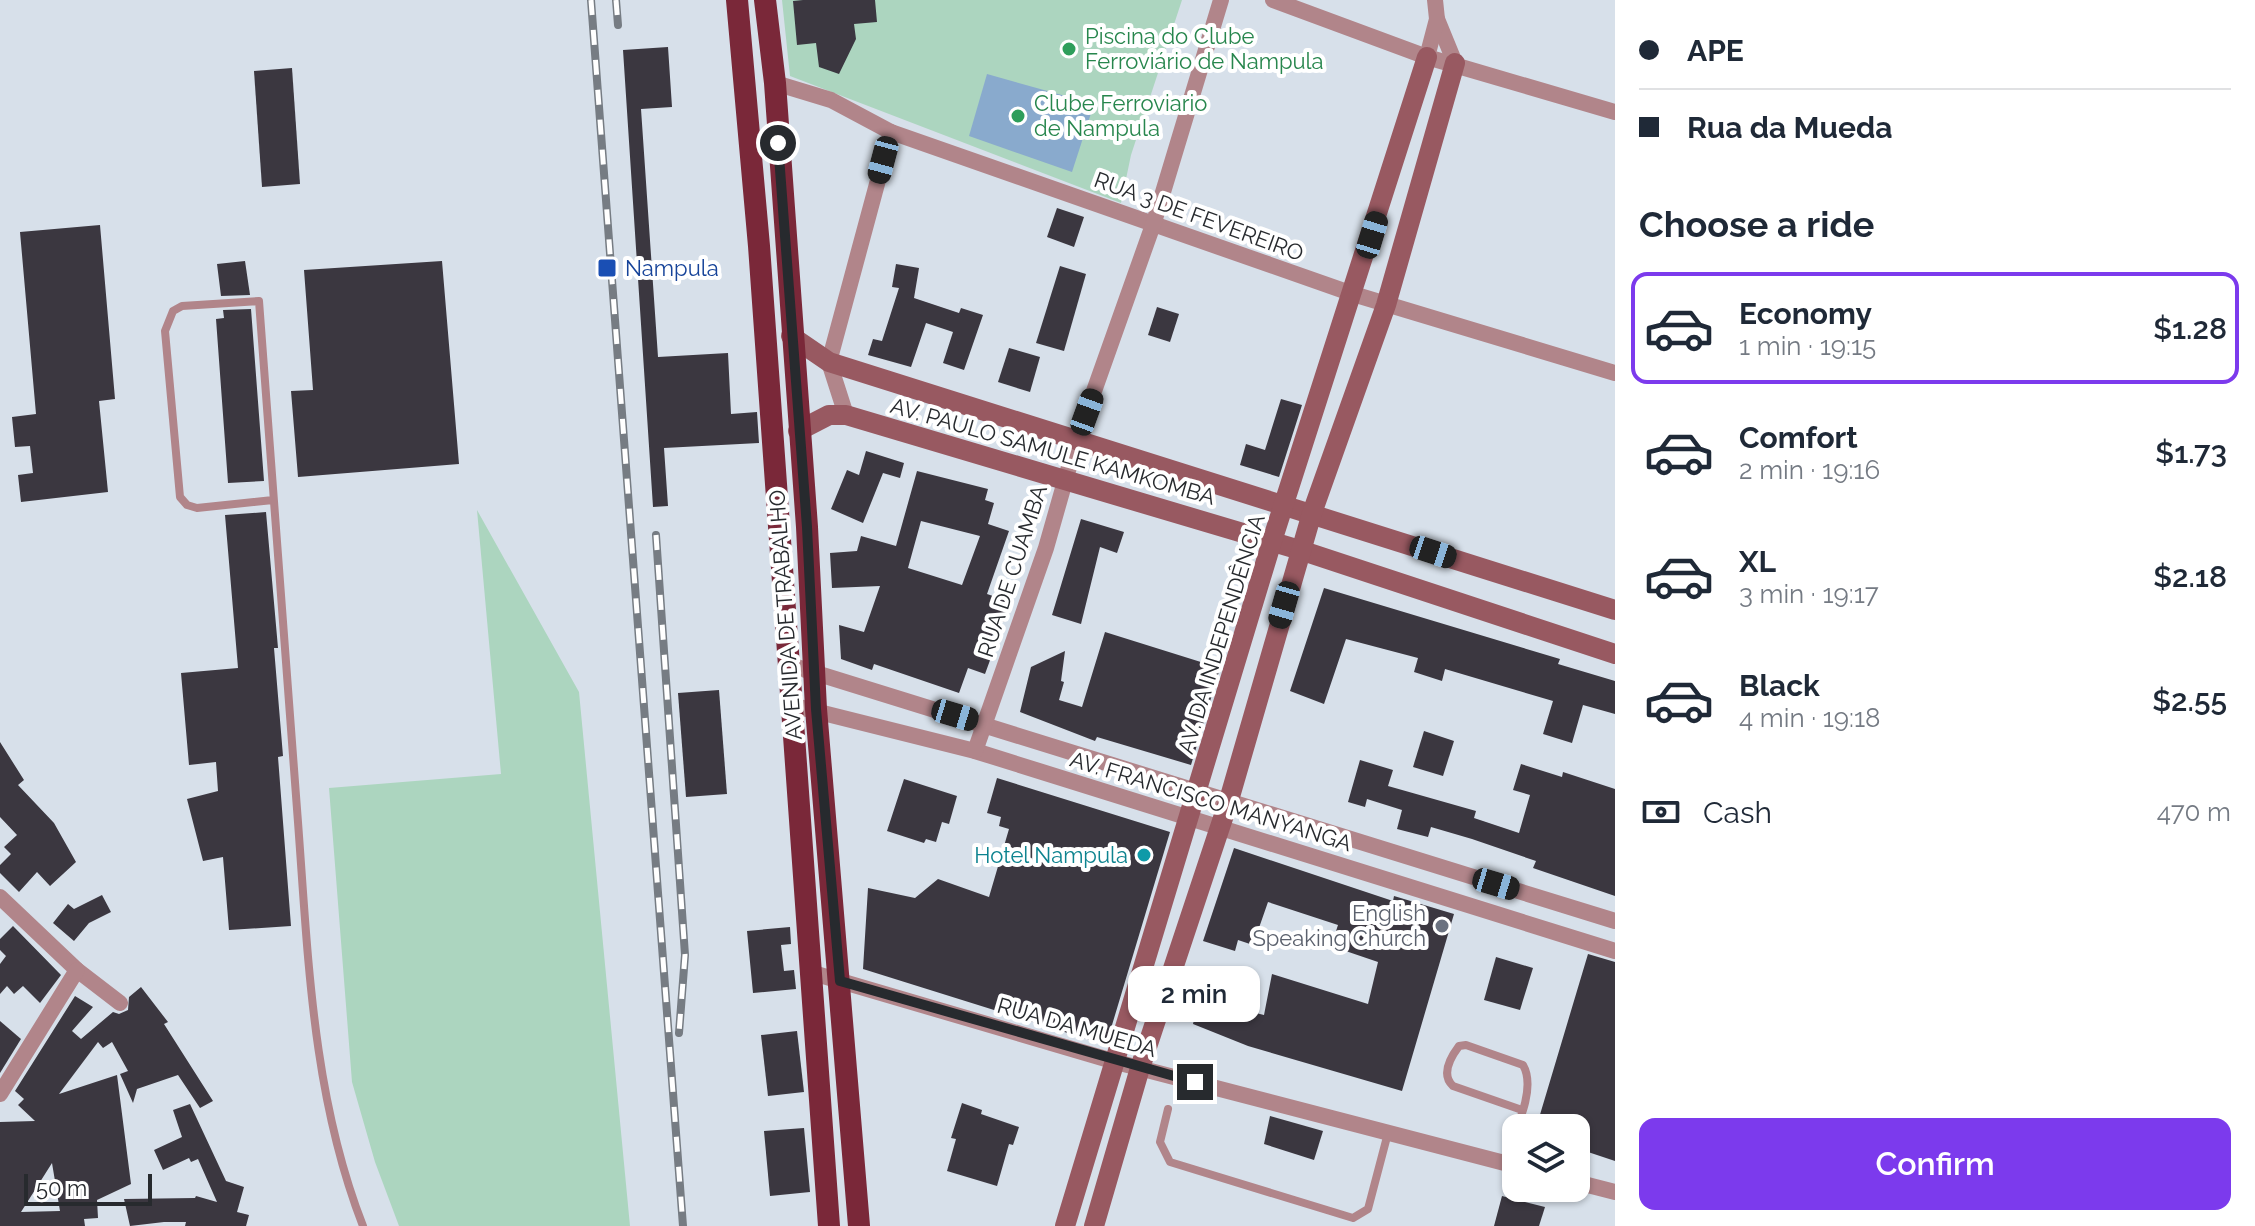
<!DOCTYPE html>
<meta charset="utf-8">
<style>
:root{--surface:#fff;--page:#f6f6f7;--text:#1f2937;--muted:#747a83;--line:#e0e1e3;--accent:#7c3aed}
body{margin:0;font-family:Raleway,sans-serif;background:var(--page);color:var(--text);height:100vh;display:flex;flex-direction:column;font-size:30px;white-space:nowrap}
*{box-sizing:border-box;margin:0}
p{font-size:26px;color:var(--muted)}
.icon{flex:none;width:44px;height:44px;fill:none;stroke:currentColor;stroke-width:2;stroke-linecap:round;stroke-linejoin:round}
.map{position:relative;flex:1;overflow:hidden}
.sheet{display:flex;flex-direction:column;background:var(--surface);width:640px}
.sheet>*{flex:none}
.hud{display:grid;align-content:center;height:176px;padding:0 24px;background:var(--surface)}
.fabs{position:absolute;left:1502px;top:1114px;display:grid;gap:16px}
.fabs a{display:grid;place-items:center;width:88px;height:88px;border-radius:16px;background:var(--surface);box-shadow:0 2px 6px #0004;font-size:40px}
.scale{position:absolute;left:24px;bottom:20px;width:128px;box-sizing:border-box;padding-left:8px;border:4px solid #272a2e;border-top:0;font-size:22px;line-height:28px;white-space:nowrap;color:#272a2e;-webkit-text-stroke:6px #fff;paint-order:stroke}
.end{position:absolute;width:36px;height:36px;margin:-18px;border:10px solid #272a2e;background:#fff;box-shadow:0 0 0 4px #fff}
.from{border-radius:50%}
.bubble{position:absolute;height:56px;border-radius:16px;background:var(--surface);box-shadow:0 2px 6px #0004;font-size:26px;font-weight:600;line-height:56px;text-align:center}
.car{position:absolute;width:24px;height:48px;margin:-24px -12px;border-radius:10px;box-shadow:0 0 6px 2px #0007;background:linear-gradient(#222 24%,#8ab4d8 0 40%,#222 0 76%,#8ab4d8 0 86%,#222 0)}
.hud b{display:flex;align-items:center;gap:28px;height:76px;font-size:30px}
.hud b+b{border-top:2px solid var(--line)}
.hud i{width:20px;height:20px;background:var(--text)}
ul{padding:0;list-style:none}
li{display:flex;align-items:center;gap:24px;height:112px;margin:0 16px 12px;padding:0 8px;border:4px solid transparent;border-radius:16px}
li div{flex:1}
li b{display:block;font-size:30px}
li em{font-style:normal;font-weight:600}
li.current{border-color:var(--accent)}
li>.icon{width:72px;height:72px;stroke-width:1.5}
h2{padding:0 24px;font-size:36px;line-height:96px}
.pay{display:flex;align-items:center;gap:20px;height:88px;padding:0 24px;font-size:30px}
.pay p{margin-inline-start:auto}
.primary-button{display:flex;gap:16px;margin-top:auto;padding:16px 24px}
.primary-button a{flex:1;height:92px;border-radius:16px;background:var(--accent);color:#fff;font-size:32px;font-weight:600;line-height:92px;text-align:center}
main{display:flex;flex:1;min-height:0}
.map>svg:first-child{display:block}
.green{fill:#acd5bf}
.water{fill:#89aacd}
.building{fill:#3b3740;fill-rule:evenodd}
.lines{fill:none;stroke-linecap:round;stroke-linejoin:round}
.service{stroke:#b1858a;stroke-width:8}
.minor{stroke:#b1858a;stroke-width:16}
.secondary{stroke:#985961;stroke-width:20}
.trunk{stroke:#7a2839;stroke-width:22}
.rail-casing{stroke:#767c83;stroke-width:8}
.rail{stroke:#fff;stroke-width:5;stroke-dasharray:15;stroke-linecap:butt}
.route{stroke:#272a2e;stroke-width:10}
.leisure-dot{fill:#2e9e5b;stroke:#fff;stroke-width:3}
.transit-dot{fill:#1a4fb4;stroke:#fff;stroke-width:3}
.culture-dot{fill:#0f9aa8;stroke:#fff;stroke-width:3}
.worship-dot{fill:#6b7280;stroke:#fff;stroke-width:3}
.labels{text-anchor:middle;dominant-baseline:central;stroke-width:8;stroke-linejoin:round;paint-order:stroke}
.leisure-label{font-size:22px;fill:#27864d;stroke:#fff;text-anchor:start}
.street-label{font-size:22px;fill:#272a2e;stroke:#fff}
.transit-label{font-size:22px;fill:#164399;stroke:#fff;text-anchor:start}
.culture-label{font-size:22px;fill:#0d838f;stroke:#fff;text-anchor:end}
.worship-label{font-size:22px;fill:#5b616d;stroke:#fff;text-anchor:end}
</style>
<main>
<div class="map">
<svg width="1615" height="1226" viewBox="0 0 1615 1226">
<rect width="100%" height="100%" fill="#d7e0ea"/>
<g class="green">
<polygon points="782,0 1182,0 1131,155 1121,203 790,76"/>
<polygon points="477,510 579,692 630,1226 399,1226 375,1162 352,1082 329,788 501,774"/>
</g>
<polygon class="water" points="987,74 1094,104 1072,172 969,136"/>
<g class="building">
<polygon points="803,0 875,0 877,22 854,24 856,39 839,74 819,67 816,43 797,45 793,1"/>
<polygon points="668,47 672,107 641,109 658,357 728,353 731,414 757,412 759,443 664,448 668,506 653,507 623,50"/>
<polygon points="292,68 300,184 262,187 254,71"/>
<polygon points="1057,208 1084,217 1074,247 1047,237"/>
<polygon points="100,225 115,399 99,401 108,492 21,502 18,475 33,473 30,446 15,447 12,417 36,414 20,232"/>
<polygon points="245,261 250,295 221,296 217,264"/>
<polygon points="442,261 459,464 298,477 291,391 313,390 304,270"/>
<polygon points="896,264 919,268 914,298 959,313 961,308 983,315 964,370 943,363 953,332 926,323 911,367 868,355 873,339 882,341 899,288 892,287"/>
<polygon points="1060,266 1086,274 1064,351 1036,343"/>
<polygon points="1157,307 1179,314 1170,342 1148,335"/>
<polygon points="251,309 264,481 228,483 216,319 224,318 223,310"/>
<polygon points="1009,348 1040,357 1030,392 998,382"/>
<polygon points="1281,399 1302,405 1279,477 1240,465 1246,444 1265,450"/>
<polygon points="866,451 904,463 900,478 883,473 863,523 831,509 847,470 859,475"/>
<path d="M917,471L988,489L985,500L994,503L988,524L1009,531L987,594L1011,602L1004,622L998,620L987,650L993,652L985,674L968,668L959,693L874,664L872,670L841,659L839,625L864,632L880,586L832,588L830,553L857,551L861,536L896,546ZM921,521L980,536L962,585L908,568Z"/>
<polygon points="266,512 278,648 274,648 283,756 278,757 291,926 229,930 223,857 203,861 187,799 218,791 216,762 189,765 181,673 238,668 225,515"/>
<polygon points="1081,519 1124,532 1117,553 1100,547 1081,624 1052,615"/>
<polygon points="1324,588 1560,659 1558,664 1615,681 1615,714 1583,705 1572,743 1543,734 1553,701 1445,669 1442,681 1414,672 1418,658 1346,639 1324,704 1290,691"/>
<polygon points="1105,632 1220,668 1191,765 1097,737 1095,741 1020,712 1031,667 1065,651 1061,681 1064,682 1059,700 1082,707"/>
<polygon points="719,690 727,794 686,797 678,693"/>
<polygon points="1424,731 1454,741 1443,776 1413,767"/>
<polygon points="0,742 24,780 18,785 54,823 76,862 50,886 37,872 19,892 0,873 0,865 11,854 4,847 17,835 0,817"/>
<polygon points="1360,760 1393,770 1388,786 1476,811 1474,818 1519,833 1530,795 1513,790 1521,764 1562,777 1563,772 1615,789 1615,896 1533,868 1536,861 1472,839 1431,827 1428,837 1397,829 1402,810 1367,799 1365,807 1348,802"/>
<polygon points="997,778 1170,832 1106,1045 863,969 868,888 915,898 938,879 989,897 1009,829 999,826 1001,817 987,813"/>
<polygon points="904,779 957,796 949,824 942,822 936,842 926,839 924,843 887,831"/>
<polygon points="1234,848 1393,901 1394,896 1454,914 1402,1091 1248,1046 1193,1024 1204,977 1235,983 1227,1006 1264,1015 1272,974 1368,1004 1378,962 1331,946 1338,925 1268,902 1253,945 1238,940 1235,951 1203,941"/>
<polygon points="102,895 111,912 89,923 74,941 53,923 68,904 74,909"/>
<polygon points="13,926 61,975 40,1003 23,986 14,994 7,986 0,994 0,964 6,956 0,950 0,939"/>
<polygon points="790,927 791,944 781,945 784,971 794,970 796,989 753,993 747,931"/>
<polygon points="1588,954 1615,962 1615,1161 1576,1148 1576,1128 1536,1128"/>
<polygon points="1496,957 1533,968 1520,1010 1484,1000"/>
<path d="M141,987L168,1022L164,1024L213,1101L200,1108L178,1075L137,1089L133,1103L120,1074L128,1071L112,1042L103,1048L98,1042L59,1094L117,1075L131,1184L97,1200L98,1218L84,1219L85,1226H0V1122L35,1121L18,1105L24,1099L15,1091L75,996L93,1007L72,1031L81,1039L113,1012L119,1014L128,1010L129,997ZM52,1163L60,1211L21,1212Z"/>
<polygon points="0,1021 21,1039 0,1073"/>
<polygon points="797,1031 804,1092 768,1096 761,1035"/>
<polygon points="962,1103 982,1110 981,1114 1019,1127 1013,1145 1009,1144 997,1186 947,1171 956,1139 951,1138"/>
<polygon points="190,1104 226,1181 244,1187 237,1212 249,1215 246,1226 185,1226 186,1222 164,1222 130,1226 124,1199 195,1198 196,1196 217,1202 198,1159 191,1162 189,1158 163,1170 154,1150 182,1137 173,1110"/>
<polygon points="1270,1116 1323,1131 1314,1160 1264,1144"/>
<polygon points="804,1128 810,1192 770,1196 764,1131"/>
<polygon points="1502,1196 1545,1207 1539,1226 1494,1226"/>
</g>
<g class="lines">
<g class="service">
<path d="M273,500L197,508L187,505L180,497L165,331L173,311L182,306L259,301C271,471 284,640 297,809C308,950 311,1093 363,1226"/>
<polyline points="1168,1109 1160,1142 1170,1162 1353,1218 1368,1209 1388,1133"/>
<path d="M1503,1162C1512,1136 1538,1091 1523,1065L1466,1045L1459,1046C1450,1058 1441,1075 1453,1086L1522,1110"/>
</g>
<g class="minor">
<polyline points="1273,0 1427,57 1615,112"/>
<polyline points="1437,19 1455,63"/>
<polyline points="1427,57 1437,19 1435,0"/>
<polyline points="775,83 831,100 891,132 1353,294 1615,373"/>
<polyline points="846,415 829,362 891,132"/>
<polyline points="790,665 1615,921"/>
<polyline points="791,705 975,751 1615,951"/>
<polyline points="975,751 1046,548 1077,439 1154,222 1221,0"/>
<polyline points="0,897 77,970 120,1003"/>
<polyline points="813,973 1116,1062 1516,1166"/>
<polyline points="0,1094 77,970"/>
<polyline points="1576,1182 1615,1192"/>
</g>
<g class="secondary">
<polyline points="791,336 829,362 1615,610"/>
<polyline points="798,431 829,415 846,415 1300,550 1615,654"/>
<polyline points="1065,1226 1272,541 1427,57"/>
<polyline points="1094,1226 1140,1068 1229,800 1312,513 1386,305 1455,63"/>
</g>
<g class="trunk">
<polyline points="737,0 759,246 829,1226"/>
<polyline points="765,0 775,83 807,527 816,709 859,1226"/>
</g>
<g class="rail-casing">
<g id="rail">
<polyline points="591,0 683,1226"/>
<polyline points="616,0 618,25"/>
<polyline points="656,535 685,955 679,1033"/>
</g>
</g>
<use href="#rail" class="rail"/>
</g>
<g class="lines">
<polyline class="route" points="778,143 807,527 816,709 840,981 1195,1082"/>
</g>
<g class="leisure-dot">
<circle cx="1069" cy="49" r="8"/>
<circle cx="1018" cy="116" r="8"/>
</g>
<rect class="transit-dot" x="597" y="258" width="20" height="20" rx="4"/>
<circle class="culture-dot" cx="1144" cy="855" r="8"/>
<circle class="worship-dot" cx="1442" cy="926" r="8"/>
<g class="labels">
<g class="leisure-label">
<text x="1085" y="36">Piscina do Clube<tspan x="1085" dy="25">Ferroviário de Nampula</tspan></text>
<text x="1034" y="103">Clube Ferroviario<tspan x="1034" dy="25">de Nampula</tspan></text>
</g>
<g class="street-label">
<text transform="translate(1199 216) rotate(20)">RUA 3 DE FEVEREIRO</text>
<text transform="translate(1053 451) rotate(16)">AV. PAULO SAMULE KAMKOMBA</text>
<text transform="translate(1012 571) rotate(-72)">RUA DE CUAMBA</text>
<text transform="translate(785 615) rotate(-94)">AVENIDA DE TRABALHO</text>
<text transform="translate(1221 634) rotate(-73)">AV. DA INDEPENDÊNCIA</text>
<text transform="translate(1211 801) rotate(17)">AV. FRANCISCO MANYANGA</text>
<text transform="translate(1077 1027) rotate(16)">RUA DA MUEDA</text>
</g>
<g class="transit-label">
<text x="625" y="268">Nampula</text>
</g>
<g class="culture-label">
<text x="1128" y="855">Hotel Nampula</text>
</g>
<g class="worship-label">
<text x="1426" y="913">English<tspan x="1426" dy="25">Speaking Church</tspan></text>
</g>
</g>
</svg>
<div class="fabs">
<a><svg class="icon" aria-label="layers" viewBox="0 0 24 24"><path d="M12 4l9 5-9 5-9-5zM3 14l9 5 9-5"/></svg></a>
</div>
<div class="scale">50 m</div>
<i class="end from" style="left:778px;top:143px"></i>
<i class="end" style="left:1195px;top:1082px"></i>
<div class="bubble" style="left:1128px;top:966px;width:132px">2 min</div>
<i class="car" style="left:883px;top:160px;rotate:195deg"></i>
<i class="car" style="left:1372px;top:235px;rotate:17deg"></i>
<i class="car" style="left:1087px;top:412px;rotate:20deg"></i>
<i class="car" style="left:1433px;top:552px;rotate:108deg"></i>
<i class="car" style="left:1284px;top:605px;rotate:196deg"></i>
<i class="car" style="left:955px;top:715px;rotate:107deg"></i>
<i class="car" style="left:1496px;top:884px;rotate:107deg"></i>
</div>
<section class="sheet">
<div class="hud">
<b><i class="from"></i>APE</b>
<b><i></i>Rua da Mueda</b>
</div>
<h2>Choose a ride</h2>
<ul>
<li class="current"><svg class="icon" aria-label="car" viewBox="0 0 24 24"><path d="M5 17H2v-5l4-1 3-4h7l3 4 3 1v5h-3M9 17h6M6 11h13"/><circle cx="7" cy="17" r="2"/><circle cx="17" cy="17" r="2"/></svg><div><b>Economy</b><p>1 min · 19:15</p></div><em>$1.28</em></li>
<li><svg class="icon" aria-label="car" viewBox="0 0 24 24"><path d="M5 17H2v-5l4-1 3-4h7l3 4 3 1v5h-3M9 17h6M6 11h13"/><circle cx="7" cy="17" r="2"/><circle cx="17" cy="17" r="2"/></svg><div><b>Comfort</b><p>2 min · 19:16</p></div><em>$1.73</em></li>
<li><svg class="icon" aria-label="car" viewBox="0 0 24 24"><path d="M5 17H2v-5l4-1 3-4h7l3 4 3 1v5h-3M9 17h6M6 11h13"/><circle cx="7" cy="17" r="2"/><circle cx="17" cy="17" r="2"/></svg><div><b>XL</b><p>3 min · 19:17</p></div><em>$2.18</em></li>
<li><svg class="icon" aria-label="car" viewBox="0 0 24 24"><path d="M5 17H2v-5l4-1 3-4h7l3 4 3 1v5h-3M9 17h6M6 11h13"/><circle cx="7" cy="17" r="2"/><circle cx="17" cy="17" r="2"/></svg><div><b>Black</b><p>4 min · 19:18</p></div><em>$2.55</em></li>
</ul>
<div class="pay"><svg class="icon" aria-label="cash" viewBox="0 0 24 24"><path d="M3 7h18v10H3z"/><circle cx="12" cy="12" r="2"/></svg>Cash<p>470 m</p></div>
<div class="primary-button"><a>Confirm</a></div>
</section>
</main>
